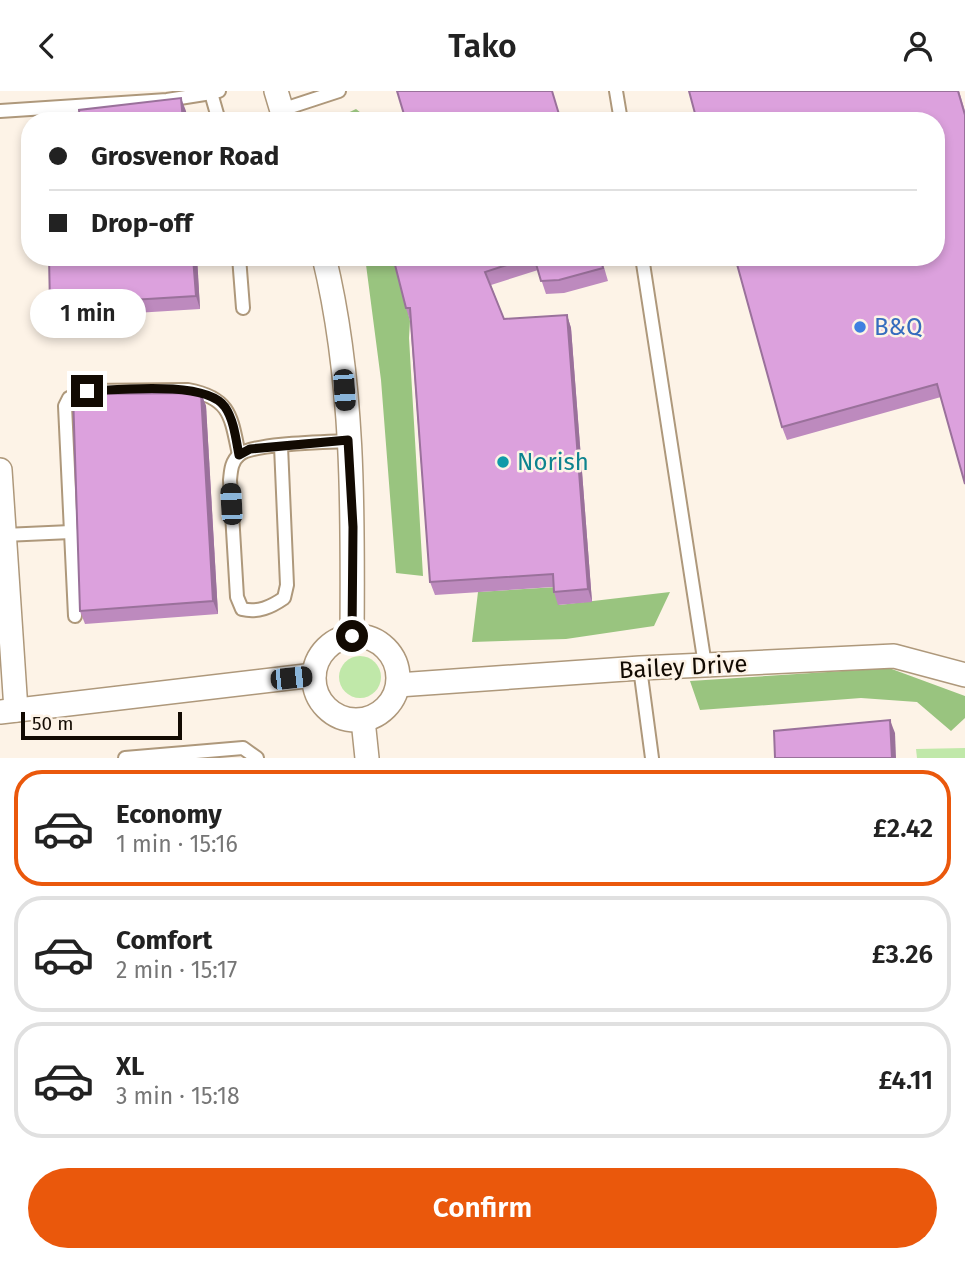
<!DOCTYPE html>
<meta charset="utf-8">
<style>
:root{--surface:#fff;--page:#f6f6f6;--text:#222;--muted:#767676;--line:#e0e0e0;--accent:#ea580c}
body{margin:0;font-family:"Fira Sans",sans-serif;background:var(--page);color:var(--text);height:100vh;display:flex;flex-direction:column;font-size:26px;white-space:nowrap}
*{box-sizing:border-box;margin:0}
p{font-size:23px;color:var(--muted)}
.icon{flex:none;width:38px;height:38px;fill:none;stroke:currentColor;stroke-width:2;stroke-linecap:round;stroke-linejoin:round}
.map{position:relative;height:667px;overflow:hidden}
.sheet{display:flex;flex-direction:column;background:var(--surface);flex:1}
.sheet>*{flex:none}
.hud{position:absolute;left:21px;top:21px;width:924px;height:154px;border-radius:28px;box-shadow:0 4px 10px #0003;display:grid;align-content:center;height:154px;padding:0 28px;background:var(--surface)}
.scale{position:absolute;left:21px;bottom:18px;width:161px;box-sizing:border-box;padding-left:7px;border:4px solid #120a02;border-top:0;font-size:19px;line-height:24px;white-space:nowrap;color:#120a02;-webkit-text-stroke:5px #fdf3e7;paint-order:stroke}
.end{position:absolute;width:32px;height:32px;margin:-16px;border:9px solid #120a02;background:#fff;box-shadow:0 0 0 4px #fff}
.from{border-radius:50%}
.bubble{position:absolute;height:49px;border-radius:24px;background:var(--surface);box-shadow:0 4px 10px #0003;font-size:23px;font-weight:600;line-height:49px;text-align:center}
.car{position:absolute;width:21px;height:42px;margin:-21px -10px;border-radius:9px;box-shadow:0 0 5px 2px #0007;background:linear-gradient(#222 24%,#8ab4d8 0 40%,#222 0 76%,#8ab4d8 0 86%,#222 0)}
.hud b{display:flex;align-items:center;gap:24px;height:66px;font-size:26px}
.hud b+b{border-top:2px solid var(--line)}
.hud i{width:18px;height:18px;background:var(--text)}
ul{padding:12px 0 0;list-style:none}
li{display:flex;align-items:center;gap:21px;height:116px;margin:0 14px 10px;padding:0 14px;border:4px solid var(--line);border-radius:28px}
li div{flex:1}
li b{display:block;font-size:26px}
li em{font-style:normal;font-weight:600}
li.current{border-color:var(--accent)}
li>.icon{width:63px;height:63px;stroke-width:1.5}
.primary-button{display:flex;gap:14px;margin-top:auto;padding:14px 28px}
.primary-button a{flex:1;height:80px;border-radius:42px;background:var(--accent);color:#fff;font-size:28px;font-weight:600;line-height:80px;text-align:center}
header{display:flex;justify-content:space-between;align-items:center;height:91px;padding:0 28px;background:var(--surface);font-size:32px;font-weight:600}
.map>svg:first-child{display:block}
.green{fill:#c0e8a9}
.forest{fill:#99c47f}
.lines{fill:none;stroke-linecap:round;stroke-linejoin:round}
.service-casing{stroke:#ae987b;stroke-width:16}
.minor-casing{stroke:#ae987b;stroke-width:26}
.service{stroke:#fff;stroke-width:12}
.minor{stroke:#fff;stroke-width:23}
.wall{fill:#bd8abe}
.shaded-wall{fill:#9a719b}
.building{fill:#dca1dd;stroke:#9a719b;stroke-width:2}
.route{stroke:#120a02;stroke-width:9}
.shop-dot{fill:#3f7fe0;stroke:#fdf3e7;stroke-width:2.5}
.culture-dot{fill:#0f9aa8;stroke:#fdf3e7;stroke-width:2.5}
.labels{text-anchor:middle;dominant-baseline:central;stroke-width:5;stroke-linejoin:round;paint-order:stroke}
.shop-label{font-size:24px;fill:#366cbe;stroke:#fdf3e7;text-anchor:start}
.culture-label{font-size:24px;fill:#0d838f;stroke:#fdf3e7;text-anchor:start}
.street-label{font-size:24px;fill:#120a02;stroke:#fdf3e7}
</style>
<header><svg class="icon" aria-label="back" viewBox="0 0 24 24"><path d="M15 5l-7 7 7 7"/></svg>Tako<svg class="icon" aria-label="person" viewBox="0 0 24 24"><circle cx="12" cy="8" r="4"/><path d="M4 21q1-7 8-7t8 7"/></svg></header>
<div class="map">
<svg width="965" height="667" viewBox="0 0 965 667">
<rect width="100%" height="100%" fill="#fdf3e7"/>
<g class="green">
<circle cx="360" cy="586" r="21"/>
<polygon points="965,657 965,667 917,667 916,658"/>
</g>
<g class="forest">
<polygon points="356,18 371,30 332,30 335,28"/>
<polygon points="365,166 395,166 410,230 409,247 423,485 396,482 381,289"/>
<polygon points="557,496 559,514 670,501 654,535 566,548 472,551 478,501"/>
<polygon points="889,577 965,605 965,627 951,640 917,611 861,607 700,619 690,590"/>
</g>
<g class="lines">
<g class="service-casing">
<g id="service">
<polyline points="616,0 621,30"/>
<polyline points="281,19 339,0"/>
<polyline points="0,20 167,9 211,2"/>
<polyline points="219,30 211,2 219,0"/>
<polyline points="239,166 243,217"/>
<polyline points="642,166 705,574"/>
<path d="M281,355L287,494L284,507C271,516 258,522 242,518L237,506L230,389C231,380 231,371 239,364C252,352 327,351 348,350"/>
<polyline points="4,444 71,441"/>
<path d="M75,525L65,315L69,307L87,300L188,299C231,307 231,326 239,364"/>
<polyline points="640,577 652,667"/>
<polyline points="125,667 243,657 257,667"/>
</g>
</g>
<g class="minor-casing">
<g id="minor">
<polyline points="276,0 285,30"/>
<path d="M324,166C354,289 353,420 352,545"/>
<polyline points="0,379 16,619"/>
<circle cx="356" cy="587" r="42"/>
<polyline points="398,594 640,577 894,565 965,584"/>
<polyline points="0,621 314,584"/>
<polyline points="363,629 367,667"/>
</g>
</g>
<use href="#service" class="service"/>
<use href="#minor" class="minor"/>
</g>
<g class="wall">
<polygon points="689,0 959,0 965,20 965,393 941,306 787,349 782,336"/>
<polygon points="197,166 200,218 55,227 50,214"/>
<polygon points="393,166 601,166 608,190 564,202 546,203 538,179 491,194 504,228 567,224 571,237 592,511 558,514 554,501 553,496 435,504 430,491 410,230 406,217"/>
<polygon points="201,302 206,315 218,523 85,533 80,520"/>
</g>
<g class="shaded-wall">
<polygon points="181,7 186,20 187,30 183,30"/>
<polygon points="193,166 197,166 200,218 196,205"/>
<polygon points="567,224 571,237 592,511 588,498"/>
<polygon points="201,302 206,315 218,523 213,510"/>
<polygon points="890,629 895,642 896,667 892,667"/>
</g>
<g class="building">
<polygon points="397,0 552,0 561,30 406,30"/>
<polygon points="689,0 958,0 965,24 965,393 937,293 782,336 735,166 936,166 936,30 697,30"/>
<polygon points="181,7 183,30 80,30 79,19"/>
<polygon points="49,166 193,166 196,205 50,214"/>
<polygon points="393,166 531,166 485,181 504,228 567,224 588,498 554,501 553,483 430,491 410,217 406,217"/>
<polygon points="534,166 600,166 603,177 559,189 541,190"/>
<polygon points="201,302 213,510 80,520 73,303"/>
<polygon points="890,629 892,667 775,667 774,640"/>
</g>
<g class="lines">
<path class="route" d="M87,300C118,299 206,289 225,316C234,329 236,349 239,364L250,358L348,349L353,436L352,545"/>
</g>
<circle class="shop-dot" cx="860" cy="236" r="7"/>
<circle class="culture-dot" cx="503" cy="371" r="7"/>
<g class="labels">
<g class="shop-label">
<text x="874" y="236">B&amp;Q</text>
</g>
<g class="culture-label">
<text x="517" y="371">Norish</text>
</g>
<g class="street-label">
<text transform="translate(683 576) rotate(-3)">Bailey Drive</text>
</g>
</g>
</svg>
<div class="scale">50 m</div>
<i class="end from" style="left:352px;top:545px"></i>
<i class="end" style="left:87px;top:300px"></i>
<div class="bubble" style="left:30px;top:198px;width:116px">1 min</div>
<i class="car" style="left:344px;top:299px;rotate:176deg"></i>
<i class="car" style="left:231px;top:413px;rotate:357deg"></i>
<i class="car" style="left:291px;top:587px;rotate:84deg"></i>
<div class="hud">
<b><i class="from"></i>Grosvenor Road</b>
<b><i></i>Drop-off</b>
</div>
</div>
<section class="sheet">
<ul>
<li class="current"><svg class="icon" aria-label="car" viewBox="0 0 24 24"><path d="M5 17H2v-5l4-1 3-4h7l3 4 3 1v5h-3M9 17h6M6 11h13"/><circle cx="7" cy="17" r="2"/><circle cx="17" cy="17" r="2"/></svg><div><b>Economy</b><p>1 min · 15:16</p></div><em>£2.42</em></li>
<li><svg class="icon" aria-label="car" viewBox="0 0 24 24"><path d="M5 17H2v-5l4-1 3-4h7l3 4 3 1v5h-3M9 17h6M6 11h13"/><circle cx="7" cy="17" r="2"/><circle cx="17" cy="17" r="2"/></svg><div><b>Comfort</b><p>2 min · 15:17</p></div><em>£3.26</em></li>
<li><svg class="icon" aria-label="car" viewBox="0 0 24 24"><path d="M5 17H2v-5l4-1 3-4h7l3 4 3 1v5h-3M9 17h6M6 11h13"/><circle cx="7" cy="17" r="2"/><circle cx="17" cy="17" r="2"/></svg><div><b>XL</b><p>3 min · 15:18</p></div><em>£4.11</em></li>
</ul>
<div class="primary-button"><a>Confirm</a></div>
</section>
